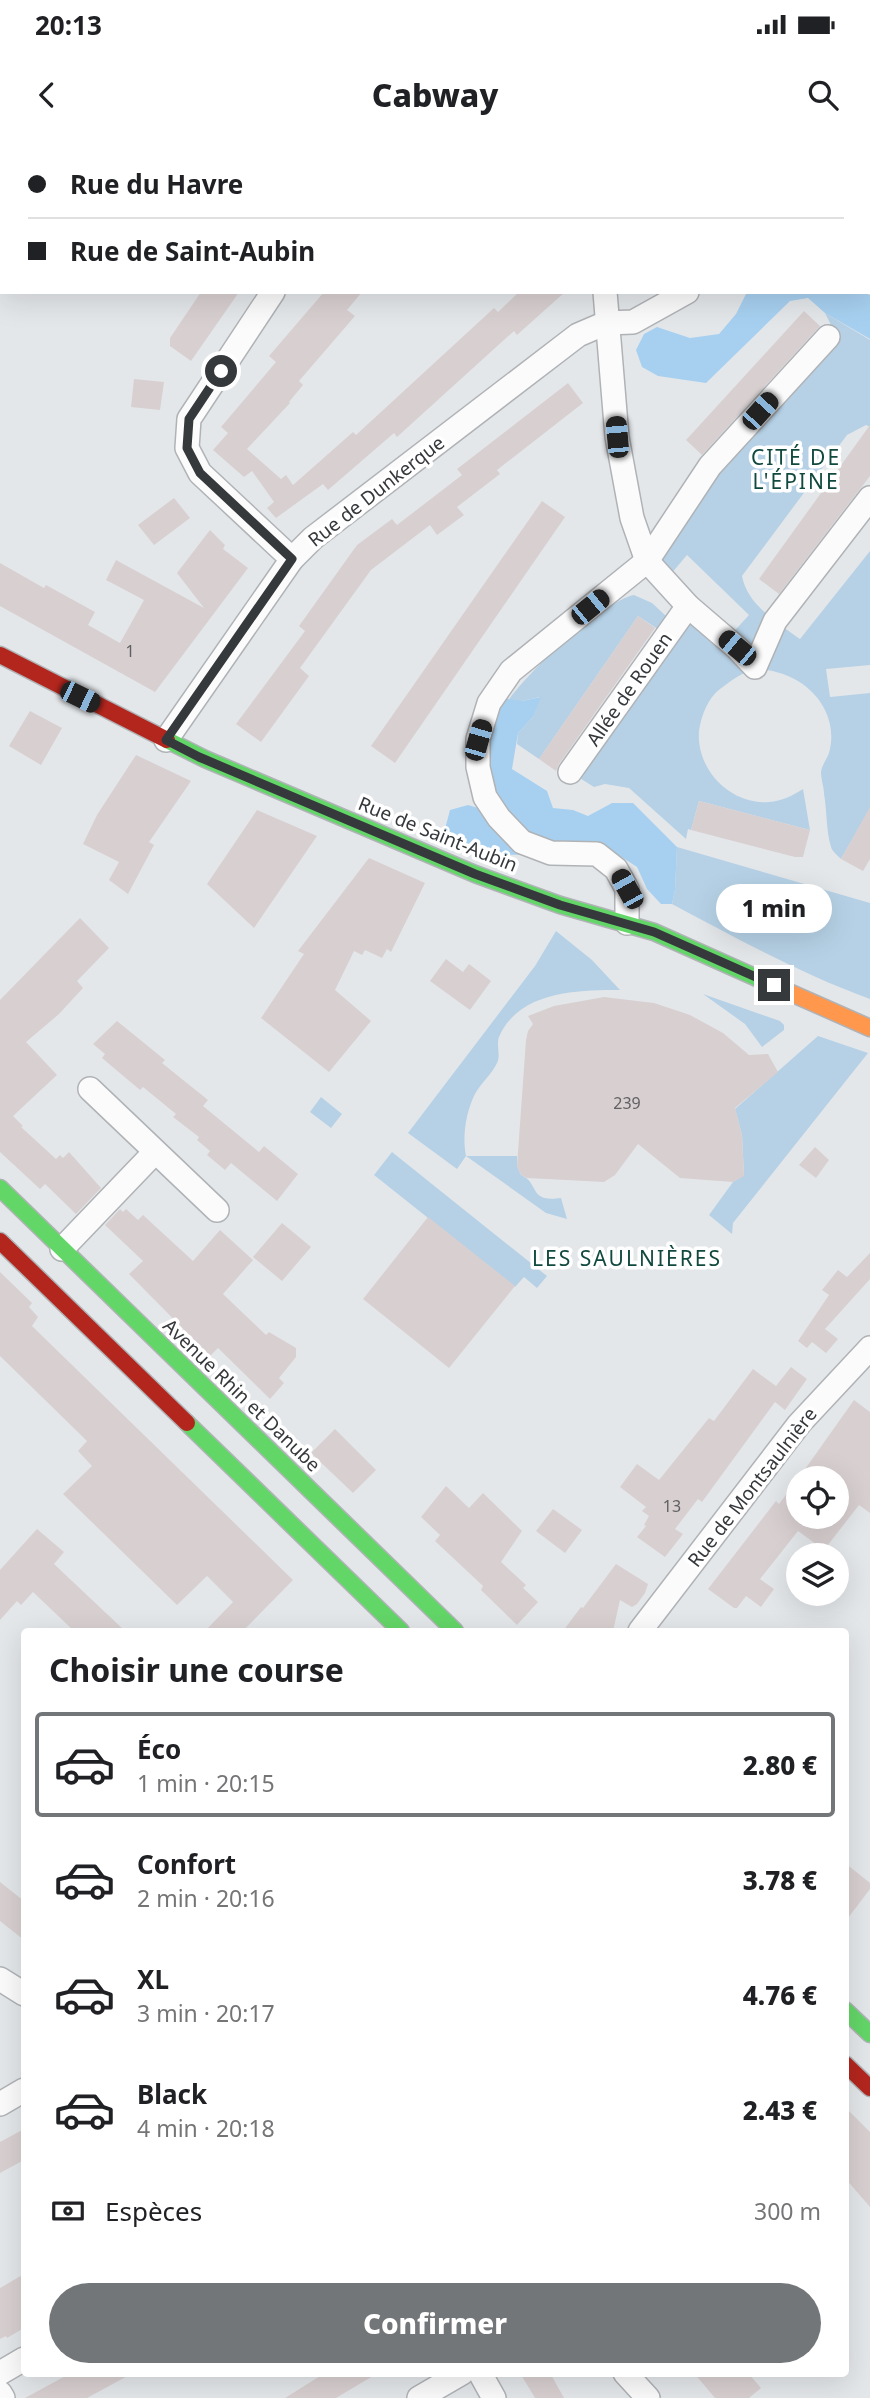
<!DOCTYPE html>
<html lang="fr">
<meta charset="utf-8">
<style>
:root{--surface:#fff;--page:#f2f2f2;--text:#202124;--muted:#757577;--line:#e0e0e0;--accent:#737678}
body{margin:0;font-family:"Noto Sans",sans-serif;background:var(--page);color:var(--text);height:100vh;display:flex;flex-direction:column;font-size:26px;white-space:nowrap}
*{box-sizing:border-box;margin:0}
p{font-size:23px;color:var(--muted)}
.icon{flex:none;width:38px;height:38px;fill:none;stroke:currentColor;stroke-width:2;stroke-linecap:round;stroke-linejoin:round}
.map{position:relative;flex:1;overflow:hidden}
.panel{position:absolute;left:21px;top:1488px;width:828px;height:749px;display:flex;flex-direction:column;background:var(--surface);border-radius:7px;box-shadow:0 7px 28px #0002}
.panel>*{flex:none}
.top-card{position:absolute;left:0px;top:0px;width:872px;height:154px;box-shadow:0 7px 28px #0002;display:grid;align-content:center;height:154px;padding:0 28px;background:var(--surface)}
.tools{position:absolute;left:786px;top:1326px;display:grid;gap:14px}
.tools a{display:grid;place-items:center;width:63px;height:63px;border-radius:50%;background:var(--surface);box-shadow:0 7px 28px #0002;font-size:35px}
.end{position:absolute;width:32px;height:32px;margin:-16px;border:9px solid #36393b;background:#fff;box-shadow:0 0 0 4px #fff}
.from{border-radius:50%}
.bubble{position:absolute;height:49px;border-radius:24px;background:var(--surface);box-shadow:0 7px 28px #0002;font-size:23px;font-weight:800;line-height:49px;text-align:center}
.car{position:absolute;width:21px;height:42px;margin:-21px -10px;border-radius:9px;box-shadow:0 0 5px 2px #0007;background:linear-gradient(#222 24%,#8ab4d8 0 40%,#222 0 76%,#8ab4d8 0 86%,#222 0)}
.top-card b{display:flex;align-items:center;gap:24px;height:66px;font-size:26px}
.top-card b+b{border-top:2px solid var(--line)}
.top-card i{width:18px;height:18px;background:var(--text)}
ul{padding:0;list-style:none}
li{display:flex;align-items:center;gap:21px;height:105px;margin:0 14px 10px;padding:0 14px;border:4px solid transparent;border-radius:7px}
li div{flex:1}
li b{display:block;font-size:26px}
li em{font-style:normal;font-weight:800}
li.current{border-color:var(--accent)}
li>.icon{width:63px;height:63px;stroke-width:1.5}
h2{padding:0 28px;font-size:32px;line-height:84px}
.pay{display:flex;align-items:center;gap:18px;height:77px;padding:0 28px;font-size:26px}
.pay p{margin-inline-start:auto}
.cta{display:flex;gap:14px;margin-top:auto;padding:14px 28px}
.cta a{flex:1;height:80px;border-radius:42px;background:var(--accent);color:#fff;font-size:28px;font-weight:800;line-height:80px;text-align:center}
.status{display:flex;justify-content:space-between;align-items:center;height:49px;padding:0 35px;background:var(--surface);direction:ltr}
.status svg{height:19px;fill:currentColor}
header{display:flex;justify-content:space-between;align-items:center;height:91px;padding:0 28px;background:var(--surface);font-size:32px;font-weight:800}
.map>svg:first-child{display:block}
.green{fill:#b6d1e6}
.forest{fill:#a7d0f0}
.building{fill:#d8cfd0}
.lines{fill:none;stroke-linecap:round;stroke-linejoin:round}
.street-casing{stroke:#b0b3b6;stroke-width:26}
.fast-casing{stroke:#b0b3b6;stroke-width:19}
.slow-casing{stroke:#b0b3b6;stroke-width:19}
.jam-casing{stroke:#b0b3b6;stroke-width:19}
.street{stroke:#fbfbfc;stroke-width:23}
.fast{stroke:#63d668;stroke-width:16}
.slow{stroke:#ff974d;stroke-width:16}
.jam{stroke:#b3261e;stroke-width:16}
.route{stroke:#36393b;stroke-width:9}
.labels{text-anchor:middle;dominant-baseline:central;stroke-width:7;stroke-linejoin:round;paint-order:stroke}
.number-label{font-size:16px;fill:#616163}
.street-label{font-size:19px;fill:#36393b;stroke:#fff}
.neighbourhood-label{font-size:21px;letter-spacing:2px;fill:#11493e;stroke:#fff}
</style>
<div class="status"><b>20:13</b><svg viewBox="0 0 49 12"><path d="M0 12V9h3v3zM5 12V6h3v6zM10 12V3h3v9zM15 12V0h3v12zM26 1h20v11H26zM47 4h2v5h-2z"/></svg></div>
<header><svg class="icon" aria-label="back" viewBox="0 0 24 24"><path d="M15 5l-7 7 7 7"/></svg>Cabway<svg class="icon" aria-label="search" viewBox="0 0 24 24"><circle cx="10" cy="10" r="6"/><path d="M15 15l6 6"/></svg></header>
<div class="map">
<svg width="870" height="2258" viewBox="0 0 870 2258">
<rect width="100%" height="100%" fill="#e4e7ea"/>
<g class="green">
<path d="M825,173L870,200V287L866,285L847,295L742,436C747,464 777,483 800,499L870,411V525L826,529L830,557L870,553V668L841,719C837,715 832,711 831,707C826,691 827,670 824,654C824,647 821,639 821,633C821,626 827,619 829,613C839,577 815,545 783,534C753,524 744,531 720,549C708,558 701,576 699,591C696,629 730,665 769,662C782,661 792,656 803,649L810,690L699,661L691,690L688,689L686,699L629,648L605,644L594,647L570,632L688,466L727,499L749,475L687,415L665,441L647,421L832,187Z"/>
<path d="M634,455L652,463L666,476L662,492L638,476L539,619L517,604L518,593L533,577L540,557L522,561H508C528,532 601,462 634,455Z"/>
<path d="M677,707L870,763V859C801,834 736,798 672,764L675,750Z"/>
<path d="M556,791L592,820L620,850C577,850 519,851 499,897C496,905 501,916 497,923C492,934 481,943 475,954C466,972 462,996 466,1016H517V1026L521,1035C540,1043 528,1063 561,1058L567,1079L546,1073L466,1016L457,1029L408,993L535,826Z"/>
<polygon points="703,854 780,881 784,885 784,890 762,907 745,884"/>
<polygon points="818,896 868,913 733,1083 732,1094 709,1075 733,1042 744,1035 742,995 735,969"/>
<polygon points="321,957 342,974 331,988 310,972"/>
<polygon points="392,1012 547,1136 537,1148 524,1137 515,1147 374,1035"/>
</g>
<g class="forest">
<polygon points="747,152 862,152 870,155 870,199 825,173 808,158 790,161 706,243 658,236 642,227 636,210 644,194 657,187 690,198 719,194 736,174"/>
<path d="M541,557L533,577L518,593L512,629L547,651L553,668L573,670L588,676L612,663H633L677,707L675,750L672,764H661L647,749L637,727L620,716L533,713C507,718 470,712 446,702L445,689L450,670L468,665L485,670L478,627L500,558L522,561Z"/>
</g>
<g class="building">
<polygon points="201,152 239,152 191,221 170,206 170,198"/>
<polygon points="324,152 362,152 347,170 355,176 299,241 303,245 289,262 290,263 247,309 281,339 286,335 293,345 353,292 356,295 494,168 498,172 519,152 565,152 517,195 514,191 397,297 394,293 328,350 323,344 276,378 267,368 274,362 252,331 244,337 213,310 228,293 221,287 276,222 269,216"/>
<polygon points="804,171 820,186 702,315 686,300"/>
<polygon points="134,239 164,242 160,270 131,267"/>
<polygon points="568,243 583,263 497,330 500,334 457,367 464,375 437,395 430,385 371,430 300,528 309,536 261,602 236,584 305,491 299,486 357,405 392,379 397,385 462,335 457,329"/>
<polygon points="870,285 870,336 779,454 759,439"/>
<polygon points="174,358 190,378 154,405 138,385"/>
<polygon points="542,361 565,377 395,623 371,606"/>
<polygon points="210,390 225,405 223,409 248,428 155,552 0,466 0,423 44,448 46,445 95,472 88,485 120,503 144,460 106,440 116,420 204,468 177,433"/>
<polygon points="638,476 655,488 559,624 556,631 539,619"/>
<polygon points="30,571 62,588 41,625 9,606"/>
<polygon points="136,615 191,641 149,702 154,705 128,754 109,740 119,722 83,704 97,675"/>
<polygon points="699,661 810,690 803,717 795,717 691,690"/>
<polygon points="870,667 870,719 863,731 841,719"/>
<polygon points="257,670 317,696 254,788 207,744"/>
<polygon points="369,718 425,743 391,812 387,809 382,818 365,810 362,815 354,811 335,850 371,881 329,932 261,878 304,814 298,811"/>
<polygon points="80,778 109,808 77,841 83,848 59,874 26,902 57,935 13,976 23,986 21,987 56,1019 60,1015 63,1018 69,1012 101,1048 76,1074 45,1044 40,1049 0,1012 0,860"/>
<polygon points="446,819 463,832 469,824 491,841 470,870 430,841"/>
<polygon points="604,857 654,863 690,875 723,893 749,915 768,914 778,932 735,968 742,995 744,1036 733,1042 680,1038 638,1004 615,1035 604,1042 527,1038 521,1035 517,1026 526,900 528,891 533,884 528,876 554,866"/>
<polygon points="117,881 165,920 162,923 208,960 203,966 259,1012 264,1006 298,1034 277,1061 231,1023 225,1030 207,1015 210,1011 197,1000 199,997 173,977 176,974 143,947 140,950 102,918 105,914 93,904"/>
<polygon points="815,1007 829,1020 816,1038 799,1025"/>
<polygon points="120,1069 123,1072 126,1069 138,1080 143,1075 193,1121 220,1090 253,1120 223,1154 266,1195 269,1192 296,1208 296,1217 279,1238 284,1243 270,1259 218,1208 210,1216 129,1134 143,1121 105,1085"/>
<polygon points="428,1077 515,1146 449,1228 363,1159"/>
<polygon points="282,1083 311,1107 282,1141 253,1117"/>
<polygon points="870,1113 870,1139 825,1189 838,1199 826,1213 812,1202 807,1208 798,1201 829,1155 822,1150 838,1130 847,1137"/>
<polygon points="0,1132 32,1163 29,1167 38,1177 32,1186 293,1440 243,1491 205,1491 233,1462 207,1436 177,1465 63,1354 92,1326 78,1311 87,1301 0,1216"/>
<polygon points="791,1227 807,1239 785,1270 775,1262 702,1362 698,1359 675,1389 683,1394 665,1417 637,1397 646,1386 644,1385 649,1376 642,1371 646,1367 620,1347 637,1324 659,1340 709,1278 714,1281 753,1229 776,1246"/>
<polygon points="854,1260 870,1272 870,1373 859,1365 824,1410 798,1391 760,1439 774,1449 761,1467 746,1456 737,1468 734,1468 708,1449 776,1361 779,1364 798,1339 798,1377 836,1377 836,1339 798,1339"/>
<polygon points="335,1289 376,1330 353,1353 311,1313"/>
<polygon points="446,1346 469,1368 483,1353 522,1391 501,1422 526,1445 523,1448 538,1462 517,1485 481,1450 483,1446 435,1401 440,1395 421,1377"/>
<polygon points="553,1369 582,1390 565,1413 536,1391"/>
<polygon points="37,1389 64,1412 54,1424 125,1491 74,1491 33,1452 21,1465 17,1461 0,1480 0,1430"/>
<polygon points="616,1424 648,1444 645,1453 637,1464 632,1467 620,1460 613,1491 563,1491 581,1467 583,1468"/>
<polygon points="845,1723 870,1743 870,1749 845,1782"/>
<polygon points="0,1742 24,1761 24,1800 0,1781"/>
<polygon points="845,1967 870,1992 870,2067 845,2038"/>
<polygon points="24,1989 24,2020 0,2033 0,2002"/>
<polygon points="24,2134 24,2188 7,2198 6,2196 0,2199 0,2148"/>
<polygon points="71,2233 133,2233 87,2258 25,2258"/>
<polygon points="325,2233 378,2233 336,2258 285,2258"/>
<polygon points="520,2233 550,2233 564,2258 535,2258"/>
<polygon points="694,2233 748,2233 761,2248 749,2258 715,2258"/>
</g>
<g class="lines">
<g class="street-casing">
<g id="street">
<polyline points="207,0 208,2"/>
<polyline points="581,0 581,2"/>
<polyline points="381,2 382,0"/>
<polyline points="273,152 189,279 187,308 200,333 292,419"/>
<polyline points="605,152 617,297 632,378 647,421 688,466 737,508 755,527 775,481 870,358"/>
<polyline points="166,600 292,419 313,398 578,195 606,183 633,182 687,152"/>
<polyline points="570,632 688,466"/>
<polyline points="627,783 627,749 616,729 597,714 551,713 522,702 499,678 485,657 478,627 478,599 489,563 511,531 647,421 710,326 828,197"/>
<polyline points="90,949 217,1070"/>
<polyline points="62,1109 155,1012"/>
<polyline points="640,1491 799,1284 870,1208"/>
<polyline points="0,1839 24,1854"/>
<polyline points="0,1964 24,1950"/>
<polyline points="0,2233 24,2219"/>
<polyline points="480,2233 494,2258"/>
<polyline points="625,2233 648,2258"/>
<polyline points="0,2253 3,2258"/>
<polyline points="419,2258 462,2233"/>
</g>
</g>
<g class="fast-casing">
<g id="fast">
<polyline points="167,600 205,619 475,734 560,765 654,792 766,842"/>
<polyline points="0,1048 455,1491"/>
<polyline points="187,1283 401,1491"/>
<polyline points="845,1870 870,1894"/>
</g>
</g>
<g class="slow-casing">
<polyline id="slow" points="766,842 870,888"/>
</g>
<g class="jam-casing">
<g id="jam">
<polyline points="0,515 167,600"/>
<polyline points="0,1101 187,1283"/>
<polyline points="845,1924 870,1948"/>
</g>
</g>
<use href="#street" class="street"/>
<use href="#fast" class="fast"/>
<use href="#slow" class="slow"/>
<use href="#jam" class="jam"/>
</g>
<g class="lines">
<polyline class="route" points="221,231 189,279 187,308 200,333 292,419 166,600 199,617 475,734 560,765 654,792 774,845"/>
</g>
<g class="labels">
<g class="number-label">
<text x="130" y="511">1</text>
<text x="627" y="963">239</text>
<text x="672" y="1366">13</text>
</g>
<g class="street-label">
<text transform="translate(376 351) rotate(-38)">Rue de Dunkerque</text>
<text transform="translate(629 549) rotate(-55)">Allée de Rouen</text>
<text transform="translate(438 694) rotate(22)">Rue de Saint-Aubin</text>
<text transform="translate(242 1255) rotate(44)">Avenue Rhin et Danube</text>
<text transform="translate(752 1347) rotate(-52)">Rue de Montsaulnière</text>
</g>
<g class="neighbourhood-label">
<text x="796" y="317">CITÉ DE<tspan x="796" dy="24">L'ÉPINE</tspan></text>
<text x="627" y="1118">LES SAULNIÈRES</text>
</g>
</g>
</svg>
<div class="tools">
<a><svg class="icon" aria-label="locate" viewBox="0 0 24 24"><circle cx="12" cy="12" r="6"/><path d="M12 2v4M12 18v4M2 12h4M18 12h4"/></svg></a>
<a><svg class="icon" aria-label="layers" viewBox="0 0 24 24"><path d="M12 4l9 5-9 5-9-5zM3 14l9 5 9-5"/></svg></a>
</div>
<i class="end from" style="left:221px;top:231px"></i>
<i class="end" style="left:774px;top:845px"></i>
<div class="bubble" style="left:716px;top:744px;width:116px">1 min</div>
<i class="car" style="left:760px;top:271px;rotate:42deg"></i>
<i class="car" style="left:617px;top:297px;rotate:355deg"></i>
<i class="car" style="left:590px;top:467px;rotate:51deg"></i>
<i class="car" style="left:737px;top:508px;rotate:310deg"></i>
<i class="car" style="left:80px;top:557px;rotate:116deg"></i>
<i class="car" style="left:478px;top:600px;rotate:16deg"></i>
<i class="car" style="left:627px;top:749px;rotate:331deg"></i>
<div class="top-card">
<b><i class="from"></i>Rue du Havre</b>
<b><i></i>Rue de Saint-Aubin</b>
</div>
<section class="panel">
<h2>Choisir une course</h2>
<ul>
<li class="current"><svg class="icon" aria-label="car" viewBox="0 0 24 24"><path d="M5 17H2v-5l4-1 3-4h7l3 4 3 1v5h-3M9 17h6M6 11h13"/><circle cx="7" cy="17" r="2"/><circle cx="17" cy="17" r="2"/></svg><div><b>Éco</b><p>1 min · 20:15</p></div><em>2.80 €</em></li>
<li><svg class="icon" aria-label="car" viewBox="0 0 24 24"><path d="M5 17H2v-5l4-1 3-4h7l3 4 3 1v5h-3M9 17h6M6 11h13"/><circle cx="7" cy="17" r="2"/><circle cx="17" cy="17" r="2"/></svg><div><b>Confort</b><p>2 min · 20:16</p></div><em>3.78 €</em></li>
<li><svg class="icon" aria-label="car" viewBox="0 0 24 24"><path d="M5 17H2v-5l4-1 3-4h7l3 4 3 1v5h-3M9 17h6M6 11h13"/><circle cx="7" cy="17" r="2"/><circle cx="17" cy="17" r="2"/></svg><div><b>XL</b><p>3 min · 20:17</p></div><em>4.76 €</em></li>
<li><svg class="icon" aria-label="car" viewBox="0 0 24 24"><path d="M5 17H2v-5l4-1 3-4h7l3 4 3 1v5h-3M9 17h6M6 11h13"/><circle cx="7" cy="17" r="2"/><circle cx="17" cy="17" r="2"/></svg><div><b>Black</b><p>4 min · 20:18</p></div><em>2.43 €</em></li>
</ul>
<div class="pay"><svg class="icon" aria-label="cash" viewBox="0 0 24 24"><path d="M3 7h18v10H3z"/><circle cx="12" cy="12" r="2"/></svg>Espèces<p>300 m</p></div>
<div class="cta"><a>Confirmer</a></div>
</section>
</div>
